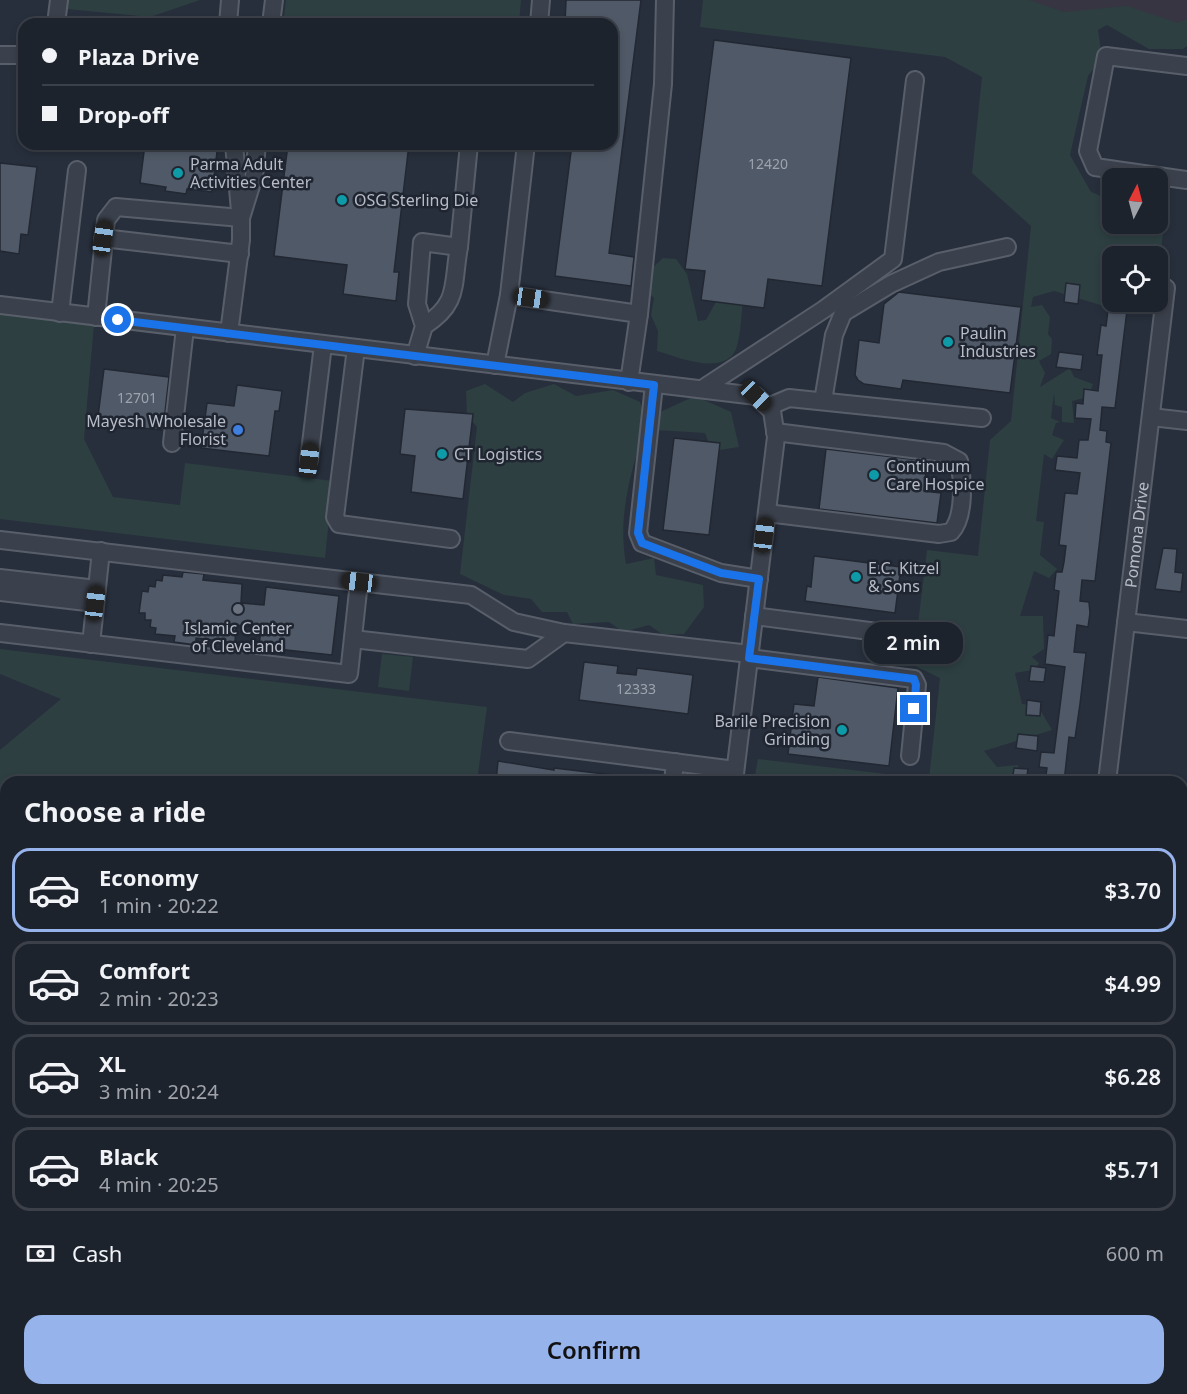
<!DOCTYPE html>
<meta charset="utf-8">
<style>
:root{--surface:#1d232d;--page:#252b35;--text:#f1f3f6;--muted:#a0a4aa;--line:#3b4049;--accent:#97b3ec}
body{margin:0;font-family:"Noto Sans",sans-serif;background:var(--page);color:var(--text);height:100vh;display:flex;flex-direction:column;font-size:22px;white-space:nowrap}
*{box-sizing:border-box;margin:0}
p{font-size:20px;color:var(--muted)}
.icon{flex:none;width:33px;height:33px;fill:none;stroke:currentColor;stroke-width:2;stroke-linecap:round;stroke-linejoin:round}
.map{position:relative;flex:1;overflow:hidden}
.sheet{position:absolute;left:0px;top:776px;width:1188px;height:620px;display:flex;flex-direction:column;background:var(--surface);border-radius:18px 18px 0 0;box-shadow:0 3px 9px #0003,0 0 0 2px var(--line)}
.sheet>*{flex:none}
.hud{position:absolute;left:18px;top:18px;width:600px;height:132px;border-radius:18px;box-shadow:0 3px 9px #0003,0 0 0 2px var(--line);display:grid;align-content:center;height:132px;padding:0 24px;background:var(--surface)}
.needle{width:39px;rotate:6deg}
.tools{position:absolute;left:1102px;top:168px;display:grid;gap:12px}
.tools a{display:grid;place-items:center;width:66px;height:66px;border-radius:12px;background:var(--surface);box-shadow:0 3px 9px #0003,0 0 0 2px var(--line);font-size:30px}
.end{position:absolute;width:27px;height:27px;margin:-14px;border:8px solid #1a73e8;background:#fff;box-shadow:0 0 0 3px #fff}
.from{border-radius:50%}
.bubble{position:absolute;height:42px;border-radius:18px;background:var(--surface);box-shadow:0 3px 9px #0003,0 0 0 2px var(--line);font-size:20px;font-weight:600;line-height:42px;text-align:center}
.car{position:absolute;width:18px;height:36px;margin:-18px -9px;border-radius:8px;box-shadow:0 0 4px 2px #0007;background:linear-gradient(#222 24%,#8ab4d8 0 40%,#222 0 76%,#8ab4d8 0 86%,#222 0)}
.hud b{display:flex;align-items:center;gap:21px;height:57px;font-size:22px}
.hud b+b{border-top:2px solid var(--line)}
.hud i{width:15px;height:15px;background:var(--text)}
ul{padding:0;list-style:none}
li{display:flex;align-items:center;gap:18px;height:84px;margin:0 12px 9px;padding:0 12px;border:3px solid var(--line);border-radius:18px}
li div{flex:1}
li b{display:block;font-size:22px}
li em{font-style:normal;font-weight:600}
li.active{border-color:var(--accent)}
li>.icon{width:54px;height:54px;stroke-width:1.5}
h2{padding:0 24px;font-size:27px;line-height:72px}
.pay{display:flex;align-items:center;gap:15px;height:66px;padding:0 24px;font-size:22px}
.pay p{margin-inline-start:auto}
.primary-button{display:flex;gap:12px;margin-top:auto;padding:12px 24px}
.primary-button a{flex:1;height:69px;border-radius:18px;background:var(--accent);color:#111;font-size:24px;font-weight:600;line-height:69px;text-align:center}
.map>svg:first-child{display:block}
.medical{fill:#373541}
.green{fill:#2d3f41}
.building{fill:#505967;stroke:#222833;stroke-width:1.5}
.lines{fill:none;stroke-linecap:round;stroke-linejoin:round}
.minor-casing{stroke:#595f6a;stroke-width:20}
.path{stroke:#4b5a5e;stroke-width:2;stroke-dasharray:4.5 4.5;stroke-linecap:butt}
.minor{stroke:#3b414c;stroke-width:16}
.route{stroke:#1a73e8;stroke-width:8}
.culture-dot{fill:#0f9aa8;stroke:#202631;stroke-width:2}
.shop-dot{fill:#3f7fe0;stroke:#202631;stroke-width:2}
.worship-dot{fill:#6b7280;stroke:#202631;stroke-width:2}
.labels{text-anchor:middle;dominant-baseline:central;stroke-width:5;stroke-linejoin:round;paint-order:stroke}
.number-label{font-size:14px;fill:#9da3af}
.poi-label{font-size:16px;fill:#b7bcc7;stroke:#202631;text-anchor:start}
.street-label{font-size:16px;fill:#b7bcc7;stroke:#202631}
</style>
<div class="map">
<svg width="1187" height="1394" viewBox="0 0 1187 1394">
<rect width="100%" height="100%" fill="#272f3c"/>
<polygon class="medical" points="965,0 1187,0 1187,27 1064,12"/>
<g class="green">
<polygon points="68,0 200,0 150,17 67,9"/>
<polygon points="286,0 521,0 519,24 283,24"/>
<polygon points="703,0 1029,0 1064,12 1127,6 1178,23 1187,19 1187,46 1183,49 1149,49 1107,25 1098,30 1102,58 1088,76 1070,155 1091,192 1113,201 1113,224 1158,224 1158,219 1164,221 1159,272 1158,256 1113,256 1113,293 1107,307 1054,291 1033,297 1031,307 1042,305 1050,317 1048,334 1052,339 1051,354 1039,361 1045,373 1040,387 1070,368 1074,377 1093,384 1088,397 1072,401 1074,423 1062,422 1062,407 1055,405 1054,393 1051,418 1060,422 1056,423 1052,435 1064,440 1052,459 1044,454 1036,521 1044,522 1040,555 1057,569 1049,578 1034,571 1020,616 1043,616 1044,649 1032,657 1039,663 1034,670 1015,673 1022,704 1038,706 1052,730 984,751 997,767 1018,765 1018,781 754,781 758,759 929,779 940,678 913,665 927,550 978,556 990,440 1011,421 1031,226 972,173 982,77 945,57 700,27"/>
<path d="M663,258L676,259L687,274L698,321L706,320L718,298L743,301C741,316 741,335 736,349C724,377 678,357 657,351L658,331L651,315L654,298L648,292L647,273Z"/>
<polygon points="0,312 94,324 84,439 113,497 180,505 185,463 333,481 325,558 0,519"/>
<path d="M485,384L513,402L525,393L554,384L576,396L613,390L640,402L647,421C632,468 617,514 626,564L654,558L656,575L703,585L704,607L684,634H662L649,625L623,632L609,622L573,624L567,612H542L531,599L504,595L460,574L477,427L467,415L466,391Z"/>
<polygon points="695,396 731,412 739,447 712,451 705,433 656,430 658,413"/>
<polygon points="0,649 487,707 477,781 6,782 6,1151 0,1171 0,750 61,699 0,674"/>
<polygon points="382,654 413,657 409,691 378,687"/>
<polygon points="1182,926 1187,927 1187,1082 1182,1083"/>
<rect x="1182" y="1084" width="5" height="43"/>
<polygon points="1182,1250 1187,1250 1187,1394 1089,1394 1098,1389 1182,1389"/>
<polygon points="0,1257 6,1264 6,1279 0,1289"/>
<polygon points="243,1389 286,1389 284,1394 241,1394"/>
<polygon points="514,1389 567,1389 572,1394 515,1394"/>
</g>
<g class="building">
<polygon points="566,0 641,0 609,253 634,257 631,286 555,276 572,144 612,144 612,24 565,24"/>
<polygon points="714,40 851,58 822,286 768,279 764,308 701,300 705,271 685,269"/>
<polygon points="145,144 218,144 212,192 187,189 186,194 165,191 166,187 140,183"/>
<polygon points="288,144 409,144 394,272 399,272 396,301 343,294 347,265 274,256"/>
<polygon points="0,163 37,167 28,235 21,234 19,254 0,251"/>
<polygon points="1066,283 1080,285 1078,304 1064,302"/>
<polygon points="899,292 1021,307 1010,393 903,380 901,389 864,384 858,380 855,375 859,340 879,343 884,304"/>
<polygon points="1109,302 1128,302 1115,408 1102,407 1100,430 1107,431 1106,442 1111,443 1095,581 1082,580 1080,601 1089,602 1090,613 1088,627 1077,625 1074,652 1086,653 1080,704 1075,738 1069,737 1064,782 1045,782 1047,768 1039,767 1041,752 1054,753 1065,667 1045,664 1048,635 1054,636 1059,591 1054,590 1056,572 1062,572 1064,562 1066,546 1059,545 1065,493 1077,494 1080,473 1055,470 1057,456 1077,458 1079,440 1088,440 1091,419 1075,418 1076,403 1083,404 1084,389 1098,391 1102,355 1097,355 1101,325 1106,326"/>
<polygon points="1059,352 1083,355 1081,370 1056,367"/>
<polygon points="104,369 169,377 163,430 97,424"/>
<polygon points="237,385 282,391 279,411 275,411 269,456 201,448 207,403 234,406"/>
<polygon points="405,409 473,414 463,499 411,492 415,456 400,454"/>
<polygon points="674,438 720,443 709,535 663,530"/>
<polygon points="826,449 927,461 924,491 941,493 937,523 819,509"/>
<polygon points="1163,548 1177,549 1175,572 1183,573 1181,592 1155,589"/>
<polygon points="814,556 901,567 895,613 805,601 807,586 811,587"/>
<polygon points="183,572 204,574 203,580 242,584 241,603 264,605 266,587 339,596 332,655 259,647 261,628 236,625 235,643 196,638 196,645 174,642 175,636 155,634 156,628 150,627 151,620 145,620 145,613 139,613 142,591 148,592 149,586 155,587 156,580 162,581 163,575 182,577"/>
<polygon points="584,662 618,666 617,673 636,675 637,668 693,675 688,714 579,700"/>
<polygon points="1031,666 1046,668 1044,682 1029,681"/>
<polygon points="818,677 898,688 889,766 788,754 794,704 814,706"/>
<polygon points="1027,700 1041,702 1040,716 1026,715"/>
<polygon points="1018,734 1038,736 1037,751 1016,748"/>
<polygon points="498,761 554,770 554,768 613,775 613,782 496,782"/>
<polygon points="1014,768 1028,769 1026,782 1012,782"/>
</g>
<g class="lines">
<g class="minor-casing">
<g id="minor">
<polyline points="56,24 59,0"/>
<polyline points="228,24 230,0"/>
<polyline points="271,24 274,0"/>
<polyline points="539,24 541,0"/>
<polyline points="0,55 24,55"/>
<polyline points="1187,66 1106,56 1088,151 1095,167 1187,180"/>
<polyline points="234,144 240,211"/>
<polyline points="241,218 254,176 257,144"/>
<polyline points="103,238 240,254"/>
<polyline points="509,295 526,144"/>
<polyline points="0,305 756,396 772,411 776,437 734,782"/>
<polyline points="60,313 77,170"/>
<polyline points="639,314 663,84 665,0"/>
<polyline points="96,317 106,220 116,207 241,218 241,240 229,333"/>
<path d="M424,326C460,303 452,285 459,247"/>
<polyline points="356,348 335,517 339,524 451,539"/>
<polyline points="415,356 424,326 417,304 422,242 459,247 469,144"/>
<polyline points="495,365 509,295 639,314 629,382"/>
<polyline points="654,385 638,533 642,543 721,573 759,579"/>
<polyline points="702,389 823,310 893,259 915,80"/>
<polyline points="823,401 834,335 843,313 891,284 939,262 1007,247"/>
<polyline points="768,407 789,398 982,418"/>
<polyline points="1151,417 1187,421"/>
<polyline points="172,443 185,328"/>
<polyline points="309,460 323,345"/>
<path d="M767,513L939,534L951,532C965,517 963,481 959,461L944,453L775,432"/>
<polyline points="0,540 359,582 349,674 0,633"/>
<polyline points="0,578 97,589"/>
<polyline points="359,582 471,595 514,622 564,633 750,654"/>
<polyline points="0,592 95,603"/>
<polyline points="754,616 885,633"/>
<polyline points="1126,622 1187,629"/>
<polyline points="353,639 528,659 564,633"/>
<polyline points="91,644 101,551"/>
<polyline points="749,658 914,679 917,685 910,756"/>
<polyline points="509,741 735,770"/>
<polyline points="673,782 675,762"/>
<path id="s1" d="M1107,782L1166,288"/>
<polyline points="1182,837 1187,837"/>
<polyline points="1074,1389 1076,1394"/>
<polyline points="651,1394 651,1389"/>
<polyline points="899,1394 899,1389"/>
<polyline points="941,1394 942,1389"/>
</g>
</g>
<g class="path">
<polyline points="1182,967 1187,966"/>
<polyline points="1182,1097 1187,1096"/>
<polyline points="1182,1129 1187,1128"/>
<polyline points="1182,1291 1187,1288"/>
<polyline points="850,1394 851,1389"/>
</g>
<use href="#minor" class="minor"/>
</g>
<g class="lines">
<polyline class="route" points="118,320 654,385 638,533 642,543 721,573 759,579 749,658 914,679 916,685 914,709"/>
</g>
<g class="culture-dot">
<circle cx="178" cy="173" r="6"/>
<circle cx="342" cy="200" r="6"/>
<circle cx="948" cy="342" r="6"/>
<circle cx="442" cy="454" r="6"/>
<circle cx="874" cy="475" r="6"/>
<circle cx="856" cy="577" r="6"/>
<circle cx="842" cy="730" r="6"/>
</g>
<circle class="shop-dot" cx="238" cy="430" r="6"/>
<circle class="worship-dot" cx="238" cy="609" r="6"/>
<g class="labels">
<g class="number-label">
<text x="768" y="163">12420</text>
<text x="137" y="397">12701</text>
<text x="636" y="688">12333</text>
</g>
<g class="poi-label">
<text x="190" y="164">Parma Adult<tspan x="190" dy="18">Activities Center</tspan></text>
<text x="354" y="200">OSG Sterling Die</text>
<text x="960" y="333">Paulin<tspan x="960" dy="18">Industries</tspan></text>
<text x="226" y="421" text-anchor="end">Mayesh Wholesale<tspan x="226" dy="18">Florist</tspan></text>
<text x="454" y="454">CT Logistics</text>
<text x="886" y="466">Continuum<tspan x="886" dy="18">Care Hospice</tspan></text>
<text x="868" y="568">E.C. Kitzel<tspan x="868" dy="18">&amp; Sons</tspan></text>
<text x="238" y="628" text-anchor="middle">Islamic Center<tspan x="238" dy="18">of Cleveland</tspan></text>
<text x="830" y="721" text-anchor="end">Barile Precision<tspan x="830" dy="18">Grinding</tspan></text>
</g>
<g class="street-label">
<text stroke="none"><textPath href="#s1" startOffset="249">Pomona Drive</textPath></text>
</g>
</g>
</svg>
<div class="tools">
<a><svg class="needle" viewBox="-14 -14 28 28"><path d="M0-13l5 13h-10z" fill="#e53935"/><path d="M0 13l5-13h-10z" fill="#a0a4aa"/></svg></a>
<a><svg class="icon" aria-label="locate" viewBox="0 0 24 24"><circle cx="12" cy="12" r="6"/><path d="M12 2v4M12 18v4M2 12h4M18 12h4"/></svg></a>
</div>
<i class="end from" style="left:118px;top:320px"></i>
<i class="end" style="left:914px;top:709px"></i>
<div class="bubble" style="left:864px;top:622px;width:99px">2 min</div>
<i class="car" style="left:103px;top:238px;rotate:8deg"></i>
<i class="car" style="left:531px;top:298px;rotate:98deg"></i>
<i class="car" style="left:756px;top:396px;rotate:134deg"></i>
<i class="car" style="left:309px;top:460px;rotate:7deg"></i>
<i class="car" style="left:764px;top:535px;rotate:7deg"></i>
<i class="car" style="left:359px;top:582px;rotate:277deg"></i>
<i class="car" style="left:95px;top:603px;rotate:7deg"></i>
<div class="hud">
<b><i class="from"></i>Plaza Drive</b>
<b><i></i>Drop-off</b>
</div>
<section class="sheet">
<h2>Choose a ride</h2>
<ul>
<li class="active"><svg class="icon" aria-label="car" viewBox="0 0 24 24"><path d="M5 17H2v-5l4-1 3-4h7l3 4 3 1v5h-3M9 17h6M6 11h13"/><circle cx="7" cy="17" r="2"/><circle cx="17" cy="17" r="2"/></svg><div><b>Economy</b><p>1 min · 20:22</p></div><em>$3.70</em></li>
<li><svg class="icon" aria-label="car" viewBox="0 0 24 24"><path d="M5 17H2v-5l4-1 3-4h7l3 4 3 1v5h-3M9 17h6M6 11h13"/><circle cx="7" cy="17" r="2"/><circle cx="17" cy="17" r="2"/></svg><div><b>Comfort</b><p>2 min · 20:23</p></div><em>$4.99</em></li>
<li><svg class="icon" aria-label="car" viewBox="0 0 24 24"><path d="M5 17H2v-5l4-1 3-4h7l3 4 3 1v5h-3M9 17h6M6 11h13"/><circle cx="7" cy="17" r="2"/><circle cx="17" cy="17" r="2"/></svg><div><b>XL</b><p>3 min · 20:24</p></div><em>$6.28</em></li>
<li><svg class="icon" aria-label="car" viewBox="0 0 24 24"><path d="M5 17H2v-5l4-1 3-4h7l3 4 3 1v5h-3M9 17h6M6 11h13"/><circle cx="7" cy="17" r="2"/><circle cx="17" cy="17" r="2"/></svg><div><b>Black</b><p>4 min · 20:25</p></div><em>$5.71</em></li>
</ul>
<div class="pay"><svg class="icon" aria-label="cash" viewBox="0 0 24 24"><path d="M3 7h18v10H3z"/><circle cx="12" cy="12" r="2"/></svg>Cash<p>600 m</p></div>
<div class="primary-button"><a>Confirm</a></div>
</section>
</div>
